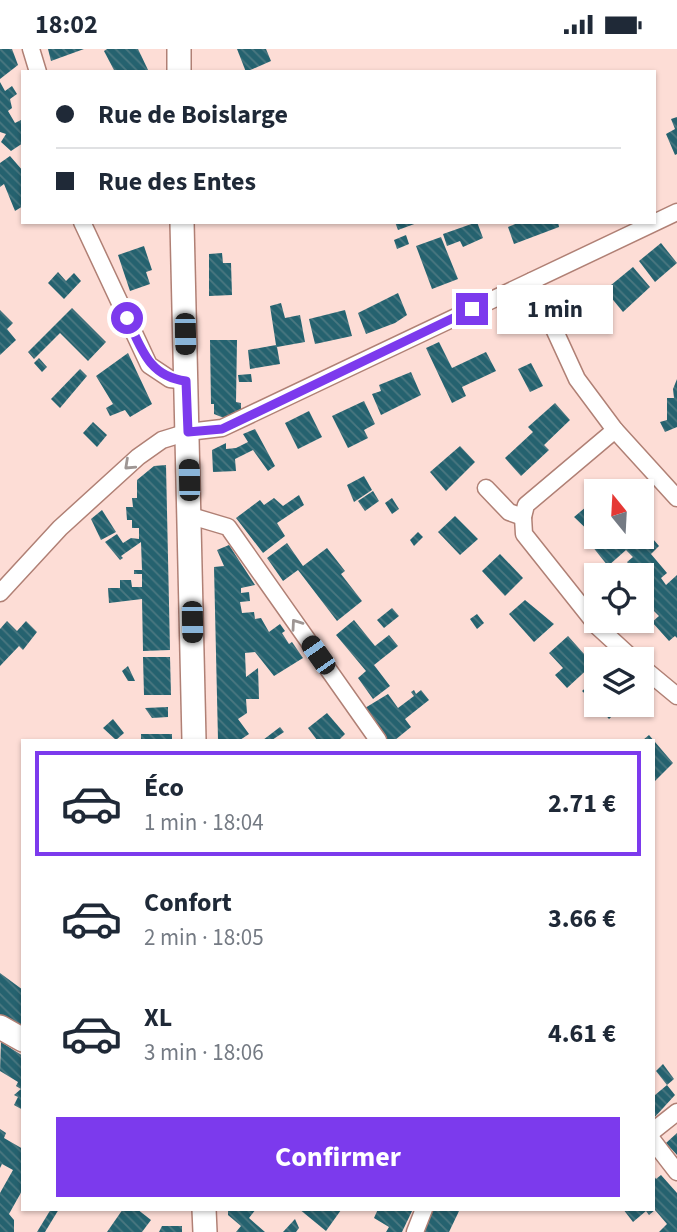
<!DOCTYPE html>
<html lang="fr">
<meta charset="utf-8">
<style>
:root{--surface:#fff;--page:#f6f6f7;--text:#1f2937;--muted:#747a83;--line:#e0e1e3;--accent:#7c3aed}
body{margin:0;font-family:"Source Sans 3",sans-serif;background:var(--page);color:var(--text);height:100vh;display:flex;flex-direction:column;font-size:26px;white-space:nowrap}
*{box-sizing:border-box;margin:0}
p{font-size:23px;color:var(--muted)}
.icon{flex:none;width:38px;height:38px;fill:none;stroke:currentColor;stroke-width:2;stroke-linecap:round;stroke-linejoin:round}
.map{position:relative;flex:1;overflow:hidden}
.sheet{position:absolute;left:21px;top:690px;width:634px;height:472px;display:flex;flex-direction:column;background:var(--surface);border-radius:0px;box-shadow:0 2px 5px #0004}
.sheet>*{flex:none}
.guide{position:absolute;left:21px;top:21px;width:635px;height:154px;border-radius:0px;box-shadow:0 2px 5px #0004;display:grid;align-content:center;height:154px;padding:0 35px;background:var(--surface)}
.needle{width:46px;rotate:342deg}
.tools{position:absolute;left:584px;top:430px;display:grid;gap:14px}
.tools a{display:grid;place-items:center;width:70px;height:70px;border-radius:0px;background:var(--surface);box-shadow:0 2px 5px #0004;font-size:35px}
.end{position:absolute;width:32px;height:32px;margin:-16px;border:9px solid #7c3aed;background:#fff;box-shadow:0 0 0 4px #fff}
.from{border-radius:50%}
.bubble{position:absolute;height:49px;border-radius:0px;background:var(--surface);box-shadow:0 2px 5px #0004;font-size:23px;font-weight:700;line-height:49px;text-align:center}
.car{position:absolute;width:21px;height:42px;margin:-21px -10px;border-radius:9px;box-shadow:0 0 5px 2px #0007;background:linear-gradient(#222 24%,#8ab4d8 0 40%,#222 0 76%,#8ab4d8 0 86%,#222 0)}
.guide b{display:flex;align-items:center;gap:24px;height:66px;font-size:26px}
.guide b+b{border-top:2px solid var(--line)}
.guide i{width:18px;height:18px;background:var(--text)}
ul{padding:12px 0 0;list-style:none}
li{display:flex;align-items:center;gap:21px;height:105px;margin:0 14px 10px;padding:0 21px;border:4px solid transparent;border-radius:0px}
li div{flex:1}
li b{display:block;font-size:26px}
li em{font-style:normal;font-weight:700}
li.on{border-color:var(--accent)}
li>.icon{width:63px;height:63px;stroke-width:1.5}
.cta{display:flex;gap:14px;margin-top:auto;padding:14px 35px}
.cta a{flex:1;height:80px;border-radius:0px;background:var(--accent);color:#fff;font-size:28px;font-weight:700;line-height:80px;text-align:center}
.status{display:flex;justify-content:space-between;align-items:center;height:49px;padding:0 35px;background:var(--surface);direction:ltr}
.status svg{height:19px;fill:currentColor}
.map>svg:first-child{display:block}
.building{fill:url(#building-back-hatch)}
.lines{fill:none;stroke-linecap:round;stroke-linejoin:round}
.minor-casing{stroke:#b08075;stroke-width:19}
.secondary-casing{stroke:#b08075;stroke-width:26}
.minor{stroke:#fff;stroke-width:16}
.secondary{stroke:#fff;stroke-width:23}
.oneway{stroke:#9e9694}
.route{stroke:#7c3aed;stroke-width:9}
</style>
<div class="status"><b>18:02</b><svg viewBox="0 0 49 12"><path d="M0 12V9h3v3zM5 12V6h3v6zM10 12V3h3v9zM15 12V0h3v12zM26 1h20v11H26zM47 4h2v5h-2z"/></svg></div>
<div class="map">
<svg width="677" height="1183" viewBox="0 0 677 1183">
<defs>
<pattern id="building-back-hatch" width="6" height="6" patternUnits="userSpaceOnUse" patternTransform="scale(1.75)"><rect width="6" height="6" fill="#25626f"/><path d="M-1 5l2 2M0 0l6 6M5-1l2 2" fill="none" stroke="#4b7881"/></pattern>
</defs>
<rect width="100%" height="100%" fill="#fdddd6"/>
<g class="building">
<polygon points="0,0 12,0 18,16 0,30"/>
<polygon points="48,0 84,0 51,12"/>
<polygon points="107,0 138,0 149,23 115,23 104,2"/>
<polygon points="237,0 266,0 271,12 246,23"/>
<polygon points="0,33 5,42 12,37 17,45 10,50 12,59 8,62 15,74 23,70 23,94 11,102 1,93 6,85 0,83"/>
<polygon points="677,68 677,105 675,106 666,85 675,80 671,70"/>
<polygon points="10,107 23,122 23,157 15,162 4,135 0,138 0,114"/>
<polygon points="395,173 417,173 417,174 398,181"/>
<polygon points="477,173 483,189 463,198 460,192 447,197 443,185"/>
<polygon points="520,173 558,173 559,178 514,195 508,178"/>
<polygon points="406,186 409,195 397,200 394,191"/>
<polygon points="441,188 458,230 432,240 416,197"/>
<polygon points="661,194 677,214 655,233 639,212"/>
<polygon points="144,197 152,221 146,223 150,235 130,242 118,206"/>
<polygon points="222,204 223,214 231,214 232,246 209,247 209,205"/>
<polygon points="633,218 650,238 623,263 605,241"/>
<polygon points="58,223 66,232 74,224 81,232 64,250 48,234"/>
<polygon points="398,244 407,266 395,274 366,285 358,264"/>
<polygon points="591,245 604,274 580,281 570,250"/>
<polygon points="281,254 285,269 300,266 305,293 277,298 280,315 250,320 248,301 276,296 270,257"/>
<polygon points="72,259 106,293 88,312 60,284 34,310 28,303"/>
<polygon points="0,261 13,274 7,280 16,291 0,306"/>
<polygon points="345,261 352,287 315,295 309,270"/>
<polygon points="210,291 237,291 236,353 241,354 241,360 224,369 214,365 214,355 211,355"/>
<polygon points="439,293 452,319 486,303 496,322 462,338 466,347 452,354 426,299"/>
<polygon points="128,304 152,355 130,368 125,361 110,367 106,359 113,355 96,327"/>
<polygon points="39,309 47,318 42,323 34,314"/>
<polygon points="531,314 543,337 530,343 518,320"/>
<polygon points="80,320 87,327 60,359 51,350"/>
<polygon points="411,323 421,346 381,366 372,345 381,342 379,336"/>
<polygon points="251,325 252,333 239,333 238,326"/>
<polygon points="677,330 677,378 665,383 660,373 667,371 667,349 674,349 673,340"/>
<polygon points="364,352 375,375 364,381 368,389 348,399 332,367"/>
<polygon points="555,354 570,371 544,396 549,401 521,427 505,409 533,383 528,378"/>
<polygon points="309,362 322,388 298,400 285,374"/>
<polygon points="93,373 107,386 97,398 83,384"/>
<polygon points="255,380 275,417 268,422 253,401 235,410 236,422 213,423 212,401 226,394 226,400 236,399 248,393 243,385"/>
<polygon points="460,397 475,413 446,442 430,423"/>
<polygon points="166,416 170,601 143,602 142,550 109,554 108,539 120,539 120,531 131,531 132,538 142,538 142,525 134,525 134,521 142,521 141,493 121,507 123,509 120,511 105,493 117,485 123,494 131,489 139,490 139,479 132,479 132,471 127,471 126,458 133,458 132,449 137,449 137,431 154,417"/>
<polygon points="364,427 372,441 354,453 347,436"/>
<polygon points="373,442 379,452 365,462 358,452"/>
<polygon points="299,446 304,456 277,474 285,487 263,504 236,469 260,451 264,456 274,449 283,457"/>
<polygon points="392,449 399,460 392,465 385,454"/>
<polygon points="593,452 597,456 597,488 642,488 642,477 659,497 651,505 667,524 661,529 666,536 677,526 677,589 675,587 669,592 652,573 659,567 652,560 642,569 642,527 634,527 630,521 632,519 627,513 633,508 626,501 608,517 592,497 598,491 574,468"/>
<polygon points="102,461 116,483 101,491 91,470"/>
<polygon points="455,467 478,490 460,506 438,483"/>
<polygon points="418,483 423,488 414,497 410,491"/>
<polygon points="287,494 303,517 327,499 345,522 341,525 362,552 337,572 298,521 283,532 267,509"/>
<polygon points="229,496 255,536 241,539 241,544 249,543 250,552 240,553 242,564 254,563 255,570 261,569 269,583 280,575 285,582 282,584 289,595 292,593 303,609 274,627 255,603 245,604 246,628 258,619 259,650 246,650 247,664 238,670 249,685 240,691 218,691 214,518 224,517 217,501"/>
<polygon points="500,505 523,529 505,547 482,522"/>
<polygon points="525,551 554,575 534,593 509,565"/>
<polygon points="392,559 399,567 384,579 377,571"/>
<polygon points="477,565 484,574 477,580 470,570"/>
<polygon points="354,571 375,597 389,586 398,597 374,616 390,637 373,650 358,629 366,622 336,586"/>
<polygon points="7,572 17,582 26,572 37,583 23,601 19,597 0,617 0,580"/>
<polygon points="568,587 593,615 567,639 555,626 563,619 549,604"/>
<polygon points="143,608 170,608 171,646 144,646"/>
<polygon points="128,617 135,632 128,632 122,622"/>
<polygon points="597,629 597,656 582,642"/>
<polygon points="414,641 416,645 421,641 429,651 405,670 411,678 395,691 387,691 365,659 388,645 398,659 414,647 411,643"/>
<polygon points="597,656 624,656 609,670"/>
<polygon points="168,658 168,668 152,669 145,659"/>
<polygon points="327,664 345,685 339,691 317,691 308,679"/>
<polygon points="113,670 124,684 116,691 103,679"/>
<polygon points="280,678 284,683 272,691 263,691"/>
<rect x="141" y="685" width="31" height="6"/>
<polygon points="649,686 673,714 653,734 653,691 643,691"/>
<polygon points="0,924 23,941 23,979 0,965"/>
<polygon points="1,993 23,1007 23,1061 14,1056 18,1048 14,1046 21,1040 16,1037 18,1033 0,1022"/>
<polygon points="663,1015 674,1030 667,1036 656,1022"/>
<polygon points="667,1036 675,1046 653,1070 653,1044 655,1046"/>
<polygon points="0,1080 6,1084 4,1089 23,1100 23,1140 9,1165 14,1171 14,1183 0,1183 0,1144 13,1121 2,1115 0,1119"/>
<polygon points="677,1084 677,1106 666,1094"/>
<polygon points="653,1125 656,1130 661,1126 677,1144 677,1183 659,1183 667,1175 655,1161 649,1166 646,1162 633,1173 623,1160 653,1160"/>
<polygon points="51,1160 59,1160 45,1183 37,1183"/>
<polygon points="123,1160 137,1160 151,1171 142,1183 107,1183"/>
<polygon points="228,1160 256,1160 249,1169 265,1183 236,1183 241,1177 228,1166"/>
<polygon points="299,1160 339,1160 341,1161 326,1182"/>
<polygon points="378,1160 413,1160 402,1183 386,1183 389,1178 374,1169"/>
<polygon points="432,1160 460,1160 449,1183 422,1183"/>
<polygon points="295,1170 299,1179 296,1183 283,1183"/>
<polygon points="162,1177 182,1177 182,1183 159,1183"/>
</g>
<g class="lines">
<g class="minor-casing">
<g id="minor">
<polyline points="31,0 38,23"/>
<polyline points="82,173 149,316 170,330 186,332"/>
<polyline points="532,232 577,330 615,381 677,449"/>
<polyline points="615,381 526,456 523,468 524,485 598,578 634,611"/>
<polyline points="486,439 509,463 523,468"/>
<polyline points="191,467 228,478 378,691"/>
<polyline points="0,544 60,479 138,408 162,391 188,383 222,379 677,163"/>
<polyline points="642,618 677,647"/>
<polyline points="653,1082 677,1063"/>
<polyline points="653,1092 677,1123"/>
<polyline points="415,1183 424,1160"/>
</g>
</g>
<g class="secondary-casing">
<g id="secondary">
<polyline points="179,0 179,23"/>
<polyline points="182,173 194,691"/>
<polyline points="0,978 23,991"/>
<polyline points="204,1160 205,1183"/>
</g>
</g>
<use href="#minor" class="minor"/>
<use href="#secondary" class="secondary"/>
</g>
<defs><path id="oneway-chevron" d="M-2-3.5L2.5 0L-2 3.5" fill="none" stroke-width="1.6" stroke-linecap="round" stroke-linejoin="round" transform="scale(1.75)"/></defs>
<g class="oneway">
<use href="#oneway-chevron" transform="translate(129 416) rotate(137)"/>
<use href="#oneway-chevron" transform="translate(296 575) rotate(-125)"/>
</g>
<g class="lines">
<path class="route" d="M127,269C141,299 149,328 186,332L188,383L222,380L472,260"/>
</g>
</svg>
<div class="tools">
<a><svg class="needle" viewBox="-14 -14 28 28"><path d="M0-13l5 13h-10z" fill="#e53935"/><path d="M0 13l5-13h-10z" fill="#747a83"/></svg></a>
<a><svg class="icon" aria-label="locate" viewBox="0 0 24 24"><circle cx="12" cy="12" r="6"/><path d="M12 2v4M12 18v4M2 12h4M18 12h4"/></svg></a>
<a><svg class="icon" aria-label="layers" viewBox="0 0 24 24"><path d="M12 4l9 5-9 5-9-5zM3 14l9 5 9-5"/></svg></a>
</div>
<i class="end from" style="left:127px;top:269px"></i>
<i class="end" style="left:472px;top:260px"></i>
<div class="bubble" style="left:497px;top:236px;width:116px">1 min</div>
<i class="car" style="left:185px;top:285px;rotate:179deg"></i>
<i class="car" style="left:189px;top:431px;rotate:359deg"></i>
<i class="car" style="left:192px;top:573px;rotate:179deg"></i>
<i class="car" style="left:318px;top:606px;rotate:325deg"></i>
<div class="guide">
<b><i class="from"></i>Rue de Boislarge</b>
<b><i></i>Rue des Entes</b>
</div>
<section class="sheet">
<ul>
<li class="on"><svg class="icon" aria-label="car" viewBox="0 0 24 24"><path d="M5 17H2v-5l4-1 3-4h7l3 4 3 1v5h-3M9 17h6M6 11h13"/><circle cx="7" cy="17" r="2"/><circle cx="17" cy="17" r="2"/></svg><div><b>Éco</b><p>1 min · 18:04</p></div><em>2.71 €</em></li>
<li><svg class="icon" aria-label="car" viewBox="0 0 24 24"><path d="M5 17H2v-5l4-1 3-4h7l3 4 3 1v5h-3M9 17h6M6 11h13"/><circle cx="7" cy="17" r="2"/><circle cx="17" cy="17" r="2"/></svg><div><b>Confort</b><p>2 min · 18:05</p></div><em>3.66 €</em></li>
<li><svg class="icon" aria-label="car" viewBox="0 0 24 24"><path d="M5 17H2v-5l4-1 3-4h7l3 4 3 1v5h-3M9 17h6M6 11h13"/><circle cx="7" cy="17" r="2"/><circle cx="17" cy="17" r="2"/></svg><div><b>XL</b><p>3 min · 18:06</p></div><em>4.61 €</em></li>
</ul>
<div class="cta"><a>Confirmer</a></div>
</section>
</div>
